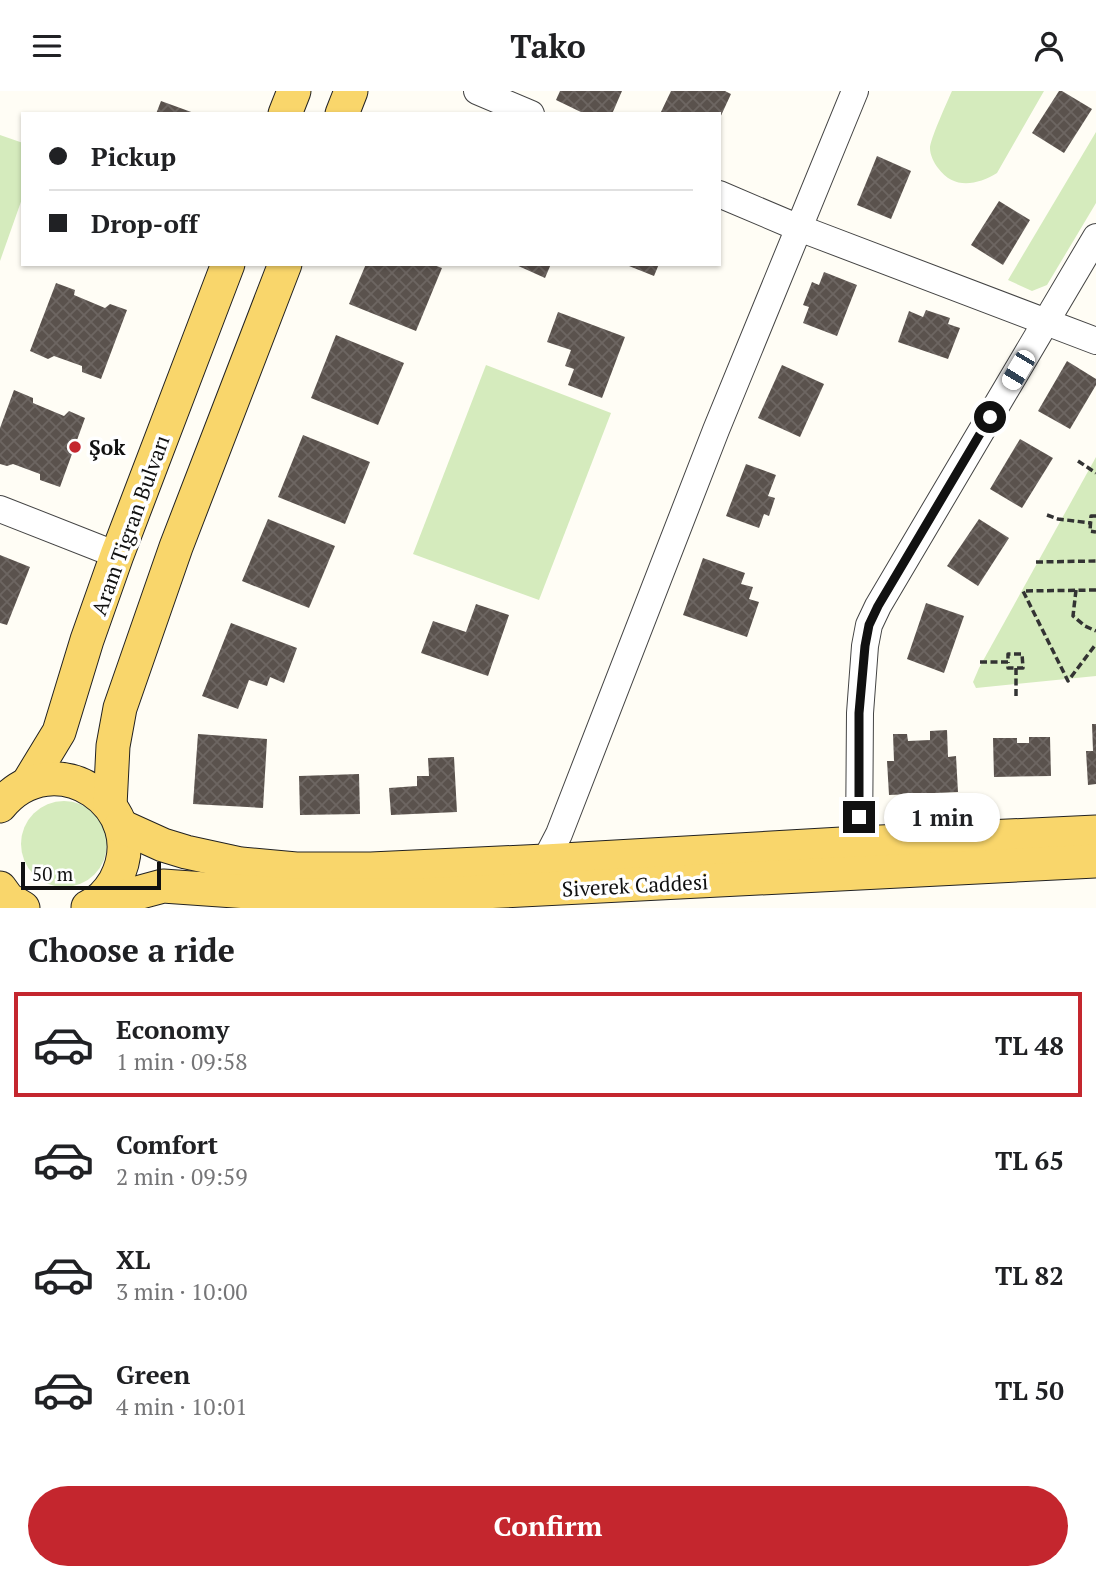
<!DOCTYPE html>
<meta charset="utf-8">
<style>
:root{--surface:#fff;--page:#f2f2f2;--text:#202124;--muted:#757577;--line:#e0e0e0;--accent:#c4262e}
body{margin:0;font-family:"PT Serif",serif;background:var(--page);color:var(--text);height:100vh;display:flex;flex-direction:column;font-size:26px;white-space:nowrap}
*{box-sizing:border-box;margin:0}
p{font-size:23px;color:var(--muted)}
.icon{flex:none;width:38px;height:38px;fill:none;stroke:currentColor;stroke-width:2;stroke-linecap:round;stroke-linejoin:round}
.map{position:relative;height:817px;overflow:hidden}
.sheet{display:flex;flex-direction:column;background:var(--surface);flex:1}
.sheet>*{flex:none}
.top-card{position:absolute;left:21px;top:21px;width:700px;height:154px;border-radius:0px;box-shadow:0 2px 5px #0004;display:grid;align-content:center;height:154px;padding:0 28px;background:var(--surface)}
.scale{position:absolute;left:21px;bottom:18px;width:140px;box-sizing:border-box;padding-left:7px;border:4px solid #111;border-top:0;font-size:19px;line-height:24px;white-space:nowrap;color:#111;-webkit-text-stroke:5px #fff;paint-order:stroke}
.end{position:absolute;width:32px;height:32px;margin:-16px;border:9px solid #111;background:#fff;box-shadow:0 0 0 4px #fff}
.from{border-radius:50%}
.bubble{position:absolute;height:49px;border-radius:24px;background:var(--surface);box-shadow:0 2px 5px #0004;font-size:23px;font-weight:700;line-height:49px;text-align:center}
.car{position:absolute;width:21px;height:42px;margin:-21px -10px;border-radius:9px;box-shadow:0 0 5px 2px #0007;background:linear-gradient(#fff 24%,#345 0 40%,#fff 0 76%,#345 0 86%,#fff 0)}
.top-card b{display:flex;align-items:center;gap:24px;height:66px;font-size:26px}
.top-card b+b{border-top:2px solid var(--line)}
.top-card i{width:18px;height:18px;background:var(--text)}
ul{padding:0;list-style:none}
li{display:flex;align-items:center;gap:21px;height:105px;margin:0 14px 10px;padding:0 14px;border:4px solid transparent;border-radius:0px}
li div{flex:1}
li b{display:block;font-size:26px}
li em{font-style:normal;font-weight:700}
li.current{border-color:var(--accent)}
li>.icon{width:63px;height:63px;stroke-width:1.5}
h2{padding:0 28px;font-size:32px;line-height:84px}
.primary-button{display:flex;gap:14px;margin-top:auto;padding:14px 28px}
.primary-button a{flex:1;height:80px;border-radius:42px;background:var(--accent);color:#fff;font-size:28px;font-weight:700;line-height:80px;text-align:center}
header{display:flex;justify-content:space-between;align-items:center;height:91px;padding:0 28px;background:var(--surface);font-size:32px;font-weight:700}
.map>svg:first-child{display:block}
.grass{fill:#d5ebbd}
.building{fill:url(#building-cross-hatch)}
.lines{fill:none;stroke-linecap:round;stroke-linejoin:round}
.minor-casing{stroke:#444;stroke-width:28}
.major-casing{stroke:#222;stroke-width:35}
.path{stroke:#333;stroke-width:3.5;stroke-dasharray:7 3.5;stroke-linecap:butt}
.minor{stroke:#fff;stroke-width:26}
.major{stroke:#f9d66b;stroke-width:33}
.route{stroke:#111;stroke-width:9}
.poi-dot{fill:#c4262e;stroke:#fff;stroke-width:2.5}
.labels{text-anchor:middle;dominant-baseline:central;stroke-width:7;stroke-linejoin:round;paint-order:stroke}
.poi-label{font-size:21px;font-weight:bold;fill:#111;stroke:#fff;text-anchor:start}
.street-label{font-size:21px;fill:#111;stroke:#fff}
</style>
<header><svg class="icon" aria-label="menu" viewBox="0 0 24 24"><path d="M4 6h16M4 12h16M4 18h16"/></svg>Tako<svg class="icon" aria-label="person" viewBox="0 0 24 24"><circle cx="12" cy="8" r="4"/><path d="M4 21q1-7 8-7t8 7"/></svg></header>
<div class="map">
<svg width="1096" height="817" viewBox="0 0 1096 817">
<defs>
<pattern id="building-cross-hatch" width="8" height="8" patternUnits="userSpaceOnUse" patternTransform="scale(1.75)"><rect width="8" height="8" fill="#5a524d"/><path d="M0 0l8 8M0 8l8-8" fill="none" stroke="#6d6662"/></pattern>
</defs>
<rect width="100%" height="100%" fill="#fffdf5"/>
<g class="grass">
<path d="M952,0H1044L997,82C977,94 954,99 938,77C934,72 930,64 930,57C930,49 947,11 952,0Z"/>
<polygon points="1096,41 1096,112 1047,194 1032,200 1008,189"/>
<polygon points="0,44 23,52 23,105 0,170"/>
<polygon points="486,274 611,322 539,509 413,463"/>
<polygon points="1096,366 1096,585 976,597 973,591 979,577"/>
<circle cx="64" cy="753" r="43"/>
</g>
<g class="building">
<polygon points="560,0 622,0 612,23 585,23 556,9"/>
<polygon points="671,0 725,0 731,3 719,29 719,23 660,23"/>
<polygon points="1059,0 1062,0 1092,18 1064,62 1032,42"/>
<polygon points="161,10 194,22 194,23 156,23"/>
<polygon points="877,65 911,80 891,128 857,114"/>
<polygon points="999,110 1030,129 1003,174 971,154"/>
<polygon points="366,173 431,173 442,177 416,240 349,213"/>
<polygon points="514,173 551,173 545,187"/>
<polygon points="624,173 659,173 654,185"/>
<polygon points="824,181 857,194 837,245 803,232 809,216 803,214 812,191 819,194"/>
<polygon points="56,192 75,199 74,204 105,217 110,213 127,219 101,288 82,281 82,275 54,265 48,268 30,260"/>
<polygon points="926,219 950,227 948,233 960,237 948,268 898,251 909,220 923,226"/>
<polygon points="558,221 625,246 602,307 568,294 574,278 565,275 571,259 547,251"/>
<polygon points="336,244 404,272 378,334 311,307"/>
<polygon points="1067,270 1096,288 1096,294 1070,338 1038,320"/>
<polygon points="782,274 824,293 800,346 758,327"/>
<polygon points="14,299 33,307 33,312 64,325 69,320 85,327 60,396 40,389 40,383 13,373 7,375 0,373 0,337"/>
<polygon points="303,344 370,371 345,433 278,406"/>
<polygon points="1020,348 1053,367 1022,417 990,398"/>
<polygon points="746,373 776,384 768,405 775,407 769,425 764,423 759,437 726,425"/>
<polygon points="268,428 335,455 309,517 242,490"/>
<polygon points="979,428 1009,447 978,495 947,475"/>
<polygon points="0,464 30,476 7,534 0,532"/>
<polygon points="703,467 745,482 741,493 753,496 749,508 759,511 747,546 683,524"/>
<polygon points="926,512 964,525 944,582 907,568"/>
<polygon points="476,513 509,524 488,585 421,562 433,530 466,541"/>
<polygon points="231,532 297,557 284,592 270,586 267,595 249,589 238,618 202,605"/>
<polygon points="1092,633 1096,633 1096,693 1088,694 1086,660 1093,660"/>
<polygon points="947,639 948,666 956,665 958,701 889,704 887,670 894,670 893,643 907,643 908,650 930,649 930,640"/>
<polygon points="198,643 267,648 263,717 193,713"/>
<polygon points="1029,646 1050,646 1051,685 994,686 993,647 1017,647 1017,652 1029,652"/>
<polygon points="454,666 457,721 391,724 389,697 417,695 417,685 429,685 428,667"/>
<polygon points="359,683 360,723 300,724 299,685"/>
</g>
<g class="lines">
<g class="minor-casing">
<g id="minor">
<polyline points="477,0 531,23"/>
<polyline points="719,103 799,137 1096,250"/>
<polyline points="0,418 117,464"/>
<polyline points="859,752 860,622 865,555 869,534 878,515 1096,146"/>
<polyline points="545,770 559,743 716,339 855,0"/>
</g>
</g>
<g class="major-casing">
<g id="major">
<polyline points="285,23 294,0"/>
<polyline points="342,23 351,0"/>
<polyline points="28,692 59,641 87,549 117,464 228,173"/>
<path d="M0,715C53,649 155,715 115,790C109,800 99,811 88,816"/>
<polyline points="110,715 113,655 120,617 176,456 285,173"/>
<polyline points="121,735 163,754 186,761 241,773 296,778 371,778 545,770 859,752 1096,741"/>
<polyline points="0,797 8,808 23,817"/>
<polyline points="93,814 163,795 291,804 423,804 1096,770"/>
</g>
</g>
<g class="path">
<polyline points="1078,370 1096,382"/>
<polyline points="1047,424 1058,428 1091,432"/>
<polyline points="1096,425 1091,425 1090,440 1096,441"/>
<polyline points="1036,471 1096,470"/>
<polyline points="1076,499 1073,525 1085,535 1096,540"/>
<polyline points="1096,499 1023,500 1068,590 1096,553"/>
<polyline points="980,571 1008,571 1008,563 1022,563 1023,577 1008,577 1008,571"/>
<polyline points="1016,577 1016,608"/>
</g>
<use href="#minor" class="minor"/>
<use href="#major" class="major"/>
</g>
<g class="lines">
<polyline class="route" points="859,726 859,622 865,555 869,534 878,515 990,326"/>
</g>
<circle class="poi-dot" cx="75" cy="356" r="7"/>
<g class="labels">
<g class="poi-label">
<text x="89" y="356">Şok</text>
</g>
<g class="street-label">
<text transform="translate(130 434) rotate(-70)">Aram Tigran Bulvarı</text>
<text transform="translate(635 794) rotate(-3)">Siverek Caddesi</text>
</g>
</g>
</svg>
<div class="scale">50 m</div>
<i class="end from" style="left:990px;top:326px"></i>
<i class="end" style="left:859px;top:726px"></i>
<div class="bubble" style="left:884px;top:702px;width:116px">1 min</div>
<i class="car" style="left:1018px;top:279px;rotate:211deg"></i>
<div class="top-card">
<b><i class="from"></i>Pickup</b>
<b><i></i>Drop-off</b>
</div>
</div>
<section class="sheet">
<h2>Choose a ride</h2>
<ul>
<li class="current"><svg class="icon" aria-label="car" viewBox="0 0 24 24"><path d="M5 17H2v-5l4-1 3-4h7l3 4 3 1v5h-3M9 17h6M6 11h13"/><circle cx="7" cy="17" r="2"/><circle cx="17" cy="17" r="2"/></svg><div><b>Economy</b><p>1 min · 09:58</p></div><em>TL 48</em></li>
<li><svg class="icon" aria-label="car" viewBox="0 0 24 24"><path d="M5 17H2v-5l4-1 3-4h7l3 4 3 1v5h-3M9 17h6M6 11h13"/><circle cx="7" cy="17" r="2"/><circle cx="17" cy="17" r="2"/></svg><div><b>Comfort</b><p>2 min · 09:59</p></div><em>TL 65</em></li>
<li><svg class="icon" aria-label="car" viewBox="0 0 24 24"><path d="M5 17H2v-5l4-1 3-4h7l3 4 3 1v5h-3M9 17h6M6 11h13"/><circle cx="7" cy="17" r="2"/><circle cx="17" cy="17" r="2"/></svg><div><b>XL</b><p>3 min · 10:00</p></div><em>TL 82</em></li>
<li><svg class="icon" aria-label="car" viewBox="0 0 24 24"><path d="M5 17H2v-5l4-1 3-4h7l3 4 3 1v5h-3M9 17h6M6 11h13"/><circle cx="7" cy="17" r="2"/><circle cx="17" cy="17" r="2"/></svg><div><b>Green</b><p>4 min · 10:01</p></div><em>TL 50</em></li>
</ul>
<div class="primary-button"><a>Confirm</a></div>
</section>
